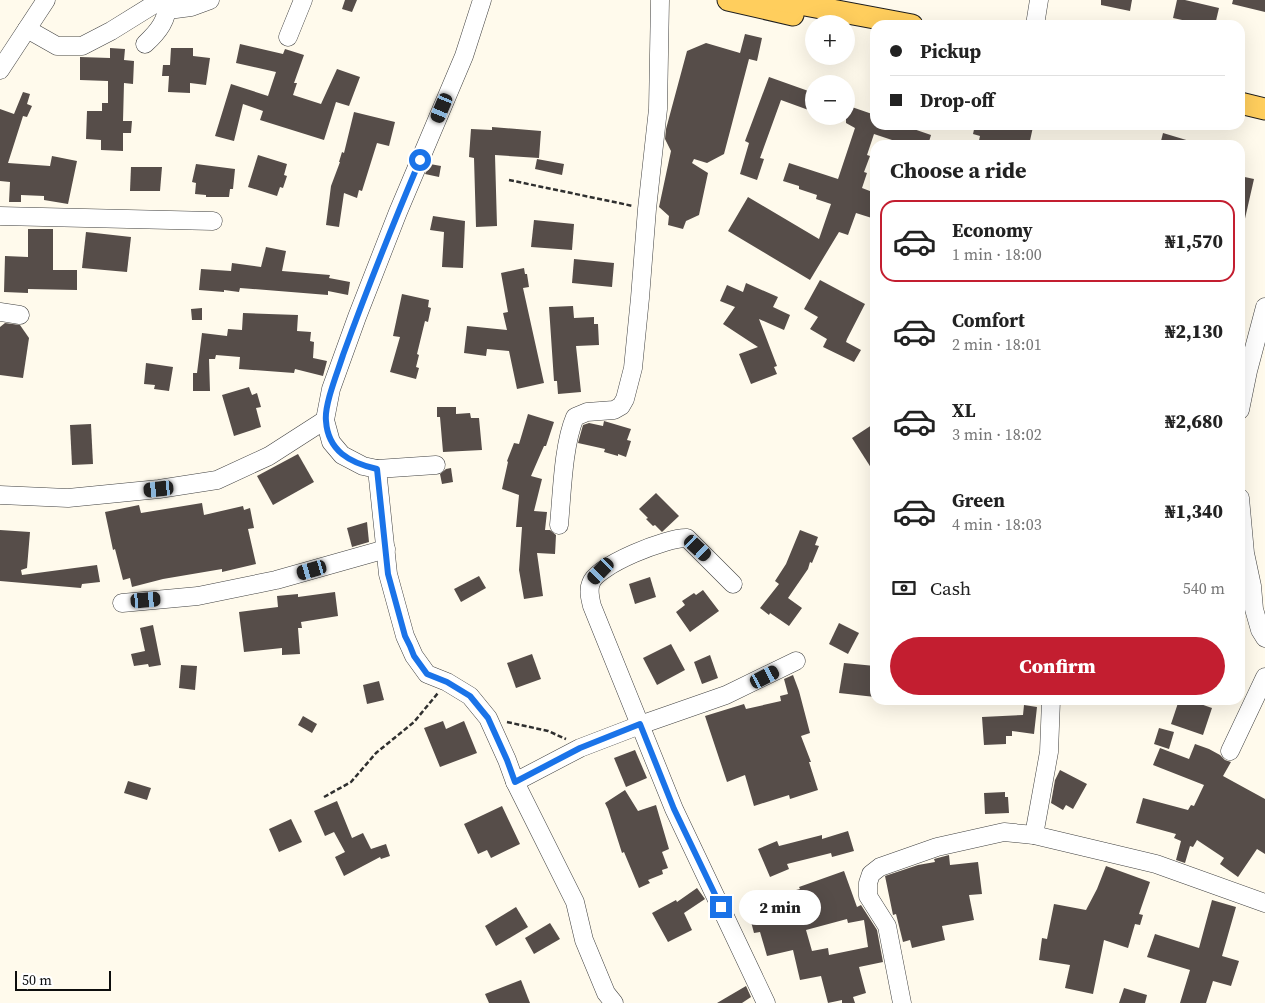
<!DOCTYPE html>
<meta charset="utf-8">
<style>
:root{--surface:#fff;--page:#f6f6f6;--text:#222;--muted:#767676;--line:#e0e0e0;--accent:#c31e30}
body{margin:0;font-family:"Source Serif 4",serif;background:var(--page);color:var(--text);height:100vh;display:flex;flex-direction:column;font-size:19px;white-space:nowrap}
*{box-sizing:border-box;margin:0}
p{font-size:16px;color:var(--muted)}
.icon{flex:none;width:28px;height:28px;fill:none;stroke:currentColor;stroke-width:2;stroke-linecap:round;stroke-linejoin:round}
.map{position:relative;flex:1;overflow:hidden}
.sheet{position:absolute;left:870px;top:140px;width:375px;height:565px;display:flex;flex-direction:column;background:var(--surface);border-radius:15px;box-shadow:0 5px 20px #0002}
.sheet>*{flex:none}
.banner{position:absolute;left:870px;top:20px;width:375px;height:110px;border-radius:15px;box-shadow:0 5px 20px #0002;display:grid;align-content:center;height:110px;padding:0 20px;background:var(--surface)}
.buttons{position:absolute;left:805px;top:15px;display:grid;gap:10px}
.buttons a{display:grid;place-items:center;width:50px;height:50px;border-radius:50%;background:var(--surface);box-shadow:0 5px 20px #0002;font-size:25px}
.scale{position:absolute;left:15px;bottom:12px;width:96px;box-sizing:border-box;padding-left:5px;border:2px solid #0d0d0d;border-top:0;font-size:14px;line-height:18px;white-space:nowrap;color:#0d0d0d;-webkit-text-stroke:4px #fff;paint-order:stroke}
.end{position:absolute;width:22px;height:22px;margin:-11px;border:6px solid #1a73e8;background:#fff;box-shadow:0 0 0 2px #fff}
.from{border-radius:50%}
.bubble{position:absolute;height:35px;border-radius:18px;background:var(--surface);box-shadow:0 5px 20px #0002;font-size:16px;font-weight:800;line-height:35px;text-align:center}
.car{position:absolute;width:15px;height:30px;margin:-15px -8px;border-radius:6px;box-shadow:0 0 4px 1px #0007;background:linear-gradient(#222 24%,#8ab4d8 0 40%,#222 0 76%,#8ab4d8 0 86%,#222 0)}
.banner b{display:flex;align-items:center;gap:18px;height:48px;font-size:19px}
.banner b+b{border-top:1px solid var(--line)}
.banner i{width:12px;height:12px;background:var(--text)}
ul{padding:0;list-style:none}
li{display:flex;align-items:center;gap:15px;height:82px;margin:0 10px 8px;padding:0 10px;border:2px solid transparent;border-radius:15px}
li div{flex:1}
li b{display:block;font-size:19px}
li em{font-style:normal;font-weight:800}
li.selected{border-color:var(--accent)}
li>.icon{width:45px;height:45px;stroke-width:1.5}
h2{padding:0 20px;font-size:22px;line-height:60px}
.pay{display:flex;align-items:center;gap:12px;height:55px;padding:0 20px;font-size:19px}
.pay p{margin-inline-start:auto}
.action{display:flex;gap:10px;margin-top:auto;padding:10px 20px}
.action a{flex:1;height:58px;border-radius:30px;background:var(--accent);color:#fff;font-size:20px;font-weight:800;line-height:58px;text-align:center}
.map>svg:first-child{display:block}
.building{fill:#564d49;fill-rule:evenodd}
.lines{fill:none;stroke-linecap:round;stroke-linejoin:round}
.minor-casing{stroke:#404040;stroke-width:19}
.major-casing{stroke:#1e1e1e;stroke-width:23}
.path{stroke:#2f2f2f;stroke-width:2.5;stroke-dasharray:5 2.5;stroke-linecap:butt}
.minor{stroke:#fff;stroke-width:18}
.major{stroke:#ffce5d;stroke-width:21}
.route{stroke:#1a73e8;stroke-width:6}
</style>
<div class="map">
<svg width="1265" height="1003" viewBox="0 0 1265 1003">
<rect width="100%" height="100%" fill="#fffaec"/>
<g class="building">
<polygon points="345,0 357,0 352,12 342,9"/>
<polygon points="1101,0 1132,0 1130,11 1101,5"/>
<polygon points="1177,0 1185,0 1219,8 1215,25 1205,25 1173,18"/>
<polygon points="1233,0 1265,0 1265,12 1232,4"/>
<polygon points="745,34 762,38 757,61 749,59 724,154 707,163 694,159 692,163 708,173 699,215 686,221 683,229 668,225 669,216 659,207 671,151 665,139 666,129 687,51 706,43 740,53"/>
<polygon points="240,44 283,54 285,49 304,55 294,83 297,83 293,95 321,104 337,69 360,77 349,106 336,102 324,140 260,120 263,111 243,104 234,141 215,136 231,84 268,96 276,72 236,63"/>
<polygon points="110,48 125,49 124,60 134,61 133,84 124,83 123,121 132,121 131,133 123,133 123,151 101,150 101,140 86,139 87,111 102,111 102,103 108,103 108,81 80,80 80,57 110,58"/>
<polygon points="171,48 193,48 193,56 210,58 206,85 190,83 190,93 168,92 169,76 162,76 163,65 170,65"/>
<polygon points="769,77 814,93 814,112 781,100 760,158 764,159 757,180 740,174 749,143 745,141"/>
<polygon points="23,92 30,94 27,104 32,106 27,117 23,116 8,163 50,166 52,156 77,161 68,204 44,200 44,196 21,195 21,202 9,202 10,182 0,181 0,109 14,114"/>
<polygon points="846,105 875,115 875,125 902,125 931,135 928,145 907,145 874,134 867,155 870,156 864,172 867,173 862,188 875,193 875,219 856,213 848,235 839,232 810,280 728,231 748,197 819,239 831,204 816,199 817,195 799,189 799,186 783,181 789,163 838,179 855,128 846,123"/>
<polygon points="354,112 395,122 389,146 377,143 362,191 359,190 357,198 344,193 339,227 326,225 331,186 340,162 339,162 342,152 344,153"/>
<polygon points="975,125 1022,125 1033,127 1029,145 978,145 980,136 973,134"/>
<polygon points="492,127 541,131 539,158 495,155 497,226 476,227 474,158 469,157 471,129 492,130"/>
<polygon points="1163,133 1193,142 1193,145 1160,145"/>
<polygon points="258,155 287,164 284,175 287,176 283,188 280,187 277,196 248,187"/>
<polygon points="537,159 564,164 562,175 535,169"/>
<polygon points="196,164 235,169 233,189 230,189 229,197 206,197 206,195 195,194 196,183 192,182"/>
<polygon points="430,164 441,166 439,177 425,174"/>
<polygon points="131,167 162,167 160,191 130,191"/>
<polygon points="1240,176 1254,179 1244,223 1240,222"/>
<polygon points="433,216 465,221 463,268 442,267 444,232 430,230"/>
<polygon points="534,220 574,224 572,250 531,247"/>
<polygon points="28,229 53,229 53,270 77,270 77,290 28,289 28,293 4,292 5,256 28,257"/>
<polygon points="86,232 131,237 127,272 82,268"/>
<polygon points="266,247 286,251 282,271 330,275 329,278 350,282 348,295 328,291 328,295 240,288 239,292 224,290 224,292 199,290 201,269 231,271 232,263 261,267"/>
<polygon points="574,259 614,263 612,287 572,283"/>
<polygon points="524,268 525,274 527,274 529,287 523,288 544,383 517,389 509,351 487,349 486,356 464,353 467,326 507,330 503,313 508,312 501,273"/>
<polygon points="820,280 865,304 847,339 846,342 861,350 854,362 823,347 827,339 810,329 818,317 804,309"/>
<polygon points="746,283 778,297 773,307 790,315 784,330 759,319 777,366 774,367 777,374 751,384 739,354 758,347 723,324 735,307 720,301 727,285 743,292"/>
<polygon points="402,294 429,300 428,307 431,308 428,322 425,321 417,354 419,355 416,367 419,368 416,379 390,372 400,337 393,336"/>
<polygon points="573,306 574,318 594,317 594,324 598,324 599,345 576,346 581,392 558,394 557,381 554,381 549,307"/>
<polygon points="202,308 202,320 192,320 191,309"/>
<polygon points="243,313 298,315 297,331 311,332 310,341 314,342 313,358 327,361 323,376 295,369 294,373 239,369 240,357 216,355 215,359 209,359 210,391 193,391 193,373 197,373 202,333 227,336 228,329 242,330"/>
<polygon points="5,323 20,325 29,338 23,378 0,375 0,327"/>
<polygon points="146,363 173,367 169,391 154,389 155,385 144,384"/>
<polygon points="249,387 252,395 257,393 261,407 256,408 261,427 234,436 222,395"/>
<polygon points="437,407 456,407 456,414 470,413 471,418 479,418 482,450 443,452 440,417 437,417"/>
<polygon points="528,414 554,422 546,446 544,446 531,476 542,479 534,511 547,512 545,530 550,530 556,535 555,554 537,553 543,596 524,599 519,570 522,527 516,527 519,495 502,489 508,462 507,461 514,443 519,444"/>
<polygon points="604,421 631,429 627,440 631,441 626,457 618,454 618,456 604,452 605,449 578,443 583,425 589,423 603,426"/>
<polygon points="875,423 875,474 852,438"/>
<polygon points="91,424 93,464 72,465 70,425"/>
<polygon points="298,454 314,482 273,505 257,476"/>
<polygon points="451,468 453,482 442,484 440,474 446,469"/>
<polygon points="656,493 679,516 662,532 655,525 653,526 646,519 648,518 639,509"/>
<polygon points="202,503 204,515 243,506 244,510 250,508 254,528 248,529 256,564 222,572 222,569 163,579 132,587 130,578 123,580 115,549 113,550 105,512 139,505 141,513"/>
<polygon points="367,522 369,542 352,547 347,528"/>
<polygon points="0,530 30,532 27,568 21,570 22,575 97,565 100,582 82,584 81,588 0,581"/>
<polygon points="800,530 818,537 815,545 819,546 812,563 810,562 808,569 788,598 802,608 789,626 770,613 769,615 760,608 779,584 775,581 786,564"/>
<polygon points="479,576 486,588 461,602 454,589"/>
<polygon points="650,577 656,597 635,604 629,584"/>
<polygon points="703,590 719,611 690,632 676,612 685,605 682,601 694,593 696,595"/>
<polygon points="335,592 338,616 301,622 302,628 298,628 300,654 282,655 282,648 244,652 239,612 278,607 277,596 298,594 298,597"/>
<polygon points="839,623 859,633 848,654 829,644"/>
<polygon points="153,625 161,665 149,667 148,664 134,666 131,654 145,651 140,628"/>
<polygon points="671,644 685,670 657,685 643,658"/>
<polygon points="532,654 541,679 516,688 507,663"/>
<polygon points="710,655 718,678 702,684 694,662"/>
<polygon points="844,663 875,666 875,697 839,693"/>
<polygon points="181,665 197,666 195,690 179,688"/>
<polygon points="793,675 799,691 810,733 801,736 811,762 809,762 818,790 790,799 789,795 754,806 745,775 727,782 705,716 744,704 746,709 781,701 780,696 788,694 784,679"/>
<polygon points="379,681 384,700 367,704 363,685"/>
<polygon points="1179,700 1189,700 1212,708 1203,735 1171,724"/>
<polygon points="1024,705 1037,707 1034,734 1012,731 1012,736 1006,736 1006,744 984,745 982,717 1023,715"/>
<polygon points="303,716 317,724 312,733 298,725"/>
<polygon points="443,721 446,729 464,721 477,753 440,767 424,728"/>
<polygon points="1159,728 1174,732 1169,749 1154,744"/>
<polygon points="1195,744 1209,749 1220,755 1225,760 1231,762 1223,776 1265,799 1265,854 1257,849 1238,877 1220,864 1224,858 1197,840 1193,847 1190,846 1185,863 1176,860 1181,841 1174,838 1176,834 1136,823 1143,798 1188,810 1191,805 1194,806 1204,785 1153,765 1160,748 1189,759"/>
<polygon points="635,750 647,778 626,787 614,758"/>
<polygon points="1060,770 1087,784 1073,809 1066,805 1063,810 1051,803 1055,780"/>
<polygon points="128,781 151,788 147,800 124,793"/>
<polygon points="625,790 638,811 656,805 669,849 662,852 668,868 662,870 663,874 648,880 650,883 639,888 624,852 622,853 608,809 605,803"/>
<polygon points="1005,792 1005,797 1008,797 1009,813 985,814 984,793"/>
<polygon points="337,801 352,838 363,833 371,849 386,844 390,856 381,859 380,857 344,876 335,857 345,852 334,832 325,836 314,811"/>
<polygon points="502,806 520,844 491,858 487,850 478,854 464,824"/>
<polygon points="291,819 302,842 279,852 269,829"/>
<polygon points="848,831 854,851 832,857 831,853 787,864 789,869 770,877 758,849 777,841 779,846 822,835 822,839"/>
<polygon points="949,855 950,865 978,862 982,894 969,895 974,920 942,926 945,940 912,948 910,940 903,942 896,914 893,915 885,876 918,865 935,862 934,859"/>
<polygon points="1106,866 1150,882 1139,914 1143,915 1140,925 1135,924 1128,948 1104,940 1093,994 1065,988 1070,965 1039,960 1042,938 1047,939 1054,904 1086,910 1097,889"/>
<path d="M844,871L857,907L861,905L877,930L883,962L859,967L866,993L853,997L855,1003H842V1000L828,1003L821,976L800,980L793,950L767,956L760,932L754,933L750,918L757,916L753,901L800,889L799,887ZM847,919L848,923L864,920L868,947L829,955L828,948L812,951L806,930Z"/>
<polygon points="697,888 705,899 684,913 692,930 668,942 652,913 676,900 677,902"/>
<polygon points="1212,900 1236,907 1222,956 1239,961 1231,986 1213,981 1206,1003 1180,1003 1190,970 1147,957 1155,934 1199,948"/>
<polygon points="516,907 528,927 496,946 485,926"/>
<polygon points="550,923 560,939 534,954 525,938"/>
<polygon points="521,980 530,1003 489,1003 485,994"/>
<polygon points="746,986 751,997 742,1003 717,1003"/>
<polygon points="1124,988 1147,995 1145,1003 1119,1003"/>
</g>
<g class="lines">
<g class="minor-casing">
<g id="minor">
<polyline points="482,0 464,56 398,212 357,317 331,389 325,420 331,442 342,455 363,466 377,469 388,574 405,636 414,656 427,674 447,682 470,696 488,718 507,760 515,782 575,902 584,940 606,993 614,1003"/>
<polyline points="168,10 191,7 210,0"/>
<polyline points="1035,25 1039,0"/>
<polyline points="27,29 57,46 82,46 111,31 161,0"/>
<polyline points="288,37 303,0"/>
<path d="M145,44C158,32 169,19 167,0"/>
<polyline points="0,70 46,0"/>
<polyline points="0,216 213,221"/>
<polyline points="0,312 20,315"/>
<polyline points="1240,410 1248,371 1265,307"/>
<polyline points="377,469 436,465"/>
<polyline points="0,495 68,498 159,489 217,480 269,456 325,420"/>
<polyline points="1240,498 1245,553 1252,586 1254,609 1260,630 1265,638"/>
<path d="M559,525C562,494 563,445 575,417L587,412L614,410L621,406L625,399L633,368L640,298L647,209L658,109L660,0"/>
<path d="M733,584L687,538C668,537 597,565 591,583C588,590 590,598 592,606L674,809L766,1003"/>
<polyline points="122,603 198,596 276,580 386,549"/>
<polyline points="1230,751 1265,677"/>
<polyline points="515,782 580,748 640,725 726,695 796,661"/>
<polyline points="1034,835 1049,752 1051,700"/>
<polyline points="902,1003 887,926 868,896 868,883 871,874 880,867 937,847 1004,832 1034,835 1156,864 1265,903"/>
</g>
</g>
<g class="major-casing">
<g id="major">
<polyline points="728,0 793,15"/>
<polyline points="778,0 912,25"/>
<polyline points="1240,103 1265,109"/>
</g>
</g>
<g class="path">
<polyline points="509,180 633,206"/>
<polyline points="507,722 548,731 566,739"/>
<polyline points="324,797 351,782 376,753 414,722 438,693"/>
</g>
<use href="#minor" class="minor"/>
<use href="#major" class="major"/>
</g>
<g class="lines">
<path class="route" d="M420,160C393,224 367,289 343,355C338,371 324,405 326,421C328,451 350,463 377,469L388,574L405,636L410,646L414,656L427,674L447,682L470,696L488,718L507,760L515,782L580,748L640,724L674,809L721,907"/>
</g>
</svg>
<div class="buttons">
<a>+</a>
<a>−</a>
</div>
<div class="scale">50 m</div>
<i class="end from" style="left:420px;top:160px"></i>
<i class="end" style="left:721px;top:907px"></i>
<div class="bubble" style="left:739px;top:890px;width:82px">2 min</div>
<i class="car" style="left:442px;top:108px;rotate:203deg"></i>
<i class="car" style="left:159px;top:489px;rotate:264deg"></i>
<i class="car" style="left:698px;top:548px;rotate:133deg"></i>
<i class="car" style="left:312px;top:570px;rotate:254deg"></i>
<i class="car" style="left:601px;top:571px;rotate:224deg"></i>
<i class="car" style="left:146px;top:600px;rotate:85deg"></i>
<i class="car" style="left:765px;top:677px;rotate:63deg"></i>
<div class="banner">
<b><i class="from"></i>Pickup</b>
<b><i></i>Drop-off</b>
</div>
<section class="sheet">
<h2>Choose a ride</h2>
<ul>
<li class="selected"><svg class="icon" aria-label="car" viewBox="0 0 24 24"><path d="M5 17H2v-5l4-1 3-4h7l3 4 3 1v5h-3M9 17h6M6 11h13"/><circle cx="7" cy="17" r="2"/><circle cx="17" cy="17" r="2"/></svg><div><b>Economy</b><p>1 min · 18:00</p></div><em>₦1,570</em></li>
<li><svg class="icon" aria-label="car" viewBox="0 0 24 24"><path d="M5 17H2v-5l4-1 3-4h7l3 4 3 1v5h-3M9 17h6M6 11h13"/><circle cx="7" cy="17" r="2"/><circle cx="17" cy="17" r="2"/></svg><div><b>Comfort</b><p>2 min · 18:01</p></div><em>₦2,130</em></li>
<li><svg class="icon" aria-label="car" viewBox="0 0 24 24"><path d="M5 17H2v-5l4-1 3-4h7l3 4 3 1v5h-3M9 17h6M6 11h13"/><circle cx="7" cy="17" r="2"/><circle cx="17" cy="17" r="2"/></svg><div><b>XL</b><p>3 min · 18:02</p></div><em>₦2,680</em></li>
<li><svg class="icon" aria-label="car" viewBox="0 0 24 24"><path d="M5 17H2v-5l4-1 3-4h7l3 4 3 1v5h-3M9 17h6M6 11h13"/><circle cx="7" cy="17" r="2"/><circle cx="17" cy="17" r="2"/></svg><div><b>Green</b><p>4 min · 18:03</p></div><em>₦1,340</em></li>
</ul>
<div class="pay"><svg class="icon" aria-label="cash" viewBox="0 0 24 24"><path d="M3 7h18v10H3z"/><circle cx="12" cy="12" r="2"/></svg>Cash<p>540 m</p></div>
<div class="action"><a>Confirm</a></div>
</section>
</div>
